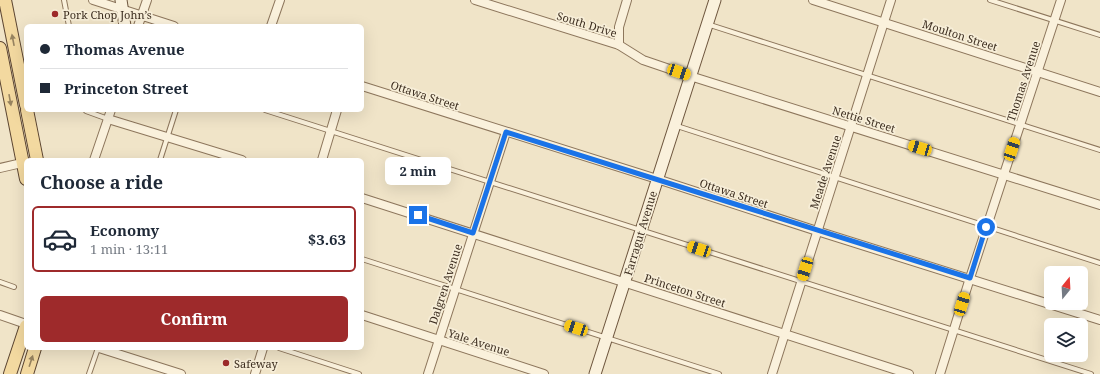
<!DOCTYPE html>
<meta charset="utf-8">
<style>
:root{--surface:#fff;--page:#f2f2f3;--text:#1f2937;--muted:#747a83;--line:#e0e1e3;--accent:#9e2a2b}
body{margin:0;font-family:"Noto Serif",serif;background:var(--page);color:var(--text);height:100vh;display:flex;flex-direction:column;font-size:15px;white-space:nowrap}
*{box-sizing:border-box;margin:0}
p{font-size:13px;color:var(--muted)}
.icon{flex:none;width:22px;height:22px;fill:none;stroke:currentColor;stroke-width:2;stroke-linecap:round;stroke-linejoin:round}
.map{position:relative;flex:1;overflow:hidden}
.drawer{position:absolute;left:24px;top:158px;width:340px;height:192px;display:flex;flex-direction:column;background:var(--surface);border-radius:6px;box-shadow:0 4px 16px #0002}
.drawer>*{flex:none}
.guide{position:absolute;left:24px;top:24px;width:340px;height:88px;border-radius:6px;box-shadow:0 4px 16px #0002;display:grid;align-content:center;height:88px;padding:0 16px;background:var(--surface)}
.needle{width:26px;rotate:18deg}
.buttons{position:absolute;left:1044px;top:266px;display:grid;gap:8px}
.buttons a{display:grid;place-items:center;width:44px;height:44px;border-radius:6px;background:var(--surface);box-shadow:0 4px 16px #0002;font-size:20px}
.end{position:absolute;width:18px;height:18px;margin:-9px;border:5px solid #1a73e8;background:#fff;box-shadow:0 0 0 2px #fff}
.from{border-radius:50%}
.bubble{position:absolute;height:28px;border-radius:6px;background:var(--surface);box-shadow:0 4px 16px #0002;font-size:13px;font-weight:700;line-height:28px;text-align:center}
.car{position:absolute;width:12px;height:24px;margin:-12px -6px;border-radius:5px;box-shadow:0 0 3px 1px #0007;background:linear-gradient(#f5c518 24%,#345 0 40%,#f5c518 0 76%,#345 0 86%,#f5c518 0)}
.guide b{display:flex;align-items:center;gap:14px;height:38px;font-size:15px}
.guide b+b{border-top:1px solid var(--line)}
.guide i{width:10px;height:10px;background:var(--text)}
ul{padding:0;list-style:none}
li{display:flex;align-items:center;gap:12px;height:66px;margin:0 8px 6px;padding:0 8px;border:2px solid var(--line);border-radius:6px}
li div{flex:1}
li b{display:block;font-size:15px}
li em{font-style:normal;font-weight:700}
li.selected{border-color:var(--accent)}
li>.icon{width:36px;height:36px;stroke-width:1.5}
h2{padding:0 16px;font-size:18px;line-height:48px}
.primary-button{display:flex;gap:8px;margin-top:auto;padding:8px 16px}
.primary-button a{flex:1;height:46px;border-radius:6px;background:var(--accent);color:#fff;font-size:16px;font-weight:700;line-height:46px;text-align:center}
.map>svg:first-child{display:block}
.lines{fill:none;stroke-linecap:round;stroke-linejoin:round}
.lane-casing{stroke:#8d765c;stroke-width:6}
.street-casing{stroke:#8d765c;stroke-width:10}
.secondary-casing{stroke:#6f573f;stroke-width:13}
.primary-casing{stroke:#5b4430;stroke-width:14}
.lane{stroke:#faf1dc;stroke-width:4}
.street{stroke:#faf1dc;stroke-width:8}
.secondary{stroke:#faf1dc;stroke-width:11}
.primary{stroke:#f3d9a0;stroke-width:12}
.oneway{fill:#988460}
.route{stroke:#1a73e8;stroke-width:5}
.poi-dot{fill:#9e2a2b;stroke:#f7eed8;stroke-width:1.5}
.labels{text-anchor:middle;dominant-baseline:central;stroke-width:3.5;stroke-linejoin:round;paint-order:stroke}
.poi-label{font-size:11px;fill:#3d2e20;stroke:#f7eed8;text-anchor:start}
.street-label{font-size:11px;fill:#3d2e20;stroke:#f7eed8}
</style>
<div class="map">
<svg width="1100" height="374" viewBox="0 0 1100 374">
<rect width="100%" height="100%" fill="#f0e4c8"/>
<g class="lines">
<g class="lane-casing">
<g id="lane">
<polyline points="64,0 69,26"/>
<polyline points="990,0 1100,35"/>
<polyline points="707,24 1100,150"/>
<polyline points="86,110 86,111 108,119"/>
<polyline points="265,110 1091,374"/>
<polyline points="677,126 1100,263"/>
<polyline points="160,160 176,110"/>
<polyline points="362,259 719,374"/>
<polyline points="0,282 14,287"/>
<polyline points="279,348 359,374"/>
<polyline points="89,374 98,348"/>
</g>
</g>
<g class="street-casing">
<g id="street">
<polyline points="93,0 174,26"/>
<polyline points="475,0 619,45 643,60 690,76 1100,205"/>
<polyline points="813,0 1100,92"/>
<polyline points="138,26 147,0"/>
<polyline points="271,26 280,0"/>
<polyline points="619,45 619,27 627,0"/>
<polyline points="362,86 657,179 817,231 1100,320"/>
<polyline points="108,119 242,160"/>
<polyline points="94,160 111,110"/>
<polyline points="322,160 337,110"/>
<polyline points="0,168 26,162"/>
<polyline points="362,198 909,374"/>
<polyline points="0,315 26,324"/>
<polyline points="362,315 544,374"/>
<polyline points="99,348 181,374"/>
<polyline points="255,374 263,348"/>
<polyline points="428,374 506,132"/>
<polyline points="772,374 891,0"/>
<polyline points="940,374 970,278 1061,0"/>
</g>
</g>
<g class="secondary-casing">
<g id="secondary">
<polyline points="121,0 125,26"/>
<polyline points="595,374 715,0"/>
</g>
</g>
<g class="primary-casing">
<g id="primary">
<polyline points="5,0 26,105"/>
<polyline points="0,48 26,179"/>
<polyline points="27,110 37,160"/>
<polyline points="10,374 26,326"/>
<polyline points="27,374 35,348"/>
</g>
</g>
<use href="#lane" class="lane"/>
<use href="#street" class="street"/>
<use href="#secondary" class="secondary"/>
<use href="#primary" class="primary"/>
</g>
<defs><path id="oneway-solid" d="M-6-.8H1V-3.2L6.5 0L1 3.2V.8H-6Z"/></defs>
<g class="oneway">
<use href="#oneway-solid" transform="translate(13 40) rotate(-101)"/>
<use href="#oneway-solid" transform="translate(10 100) rotate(80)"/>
<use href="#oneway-solid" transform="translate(31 361) rotate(-72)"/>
</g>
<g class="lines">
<path class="route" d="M418,215L473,233L506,132C661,180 815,230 970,278L986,227"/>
</g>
<g class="poi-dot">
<circle cx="55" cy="14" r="4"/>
<circle cx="226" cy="363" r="4"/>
</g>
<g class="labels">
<g class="poi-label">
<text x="63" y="14">Pork Chop John’s</text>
<text x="234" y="363">Safeway</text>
</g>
<g class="street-label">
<text transform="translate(587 24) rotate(17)">South Drive</text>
<text transform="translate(960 35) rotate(18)">Moulton Street</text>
<text transform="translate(1023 81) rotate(-72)">Thomas Avenue</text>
<text transform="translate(425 95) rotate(18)">Ottawa Street</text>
<text transform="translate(864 119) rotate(17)">Nettie Street</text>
<text transform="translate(825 172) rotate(-72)">Meade Avenue</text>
<text transform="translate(734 193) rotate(18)">Ottawa Street</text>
<text transform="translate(640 233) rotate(-73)">Farragut Avenue</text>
<text transform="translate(445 284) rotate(-72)">Dalgren Avenue</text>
<text transform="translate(685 290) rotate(18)">Princeton Street</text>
<text transform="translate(479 342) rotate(18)">Yale Avenue</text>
</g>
</g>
</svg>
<div class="buttons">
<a><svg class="needle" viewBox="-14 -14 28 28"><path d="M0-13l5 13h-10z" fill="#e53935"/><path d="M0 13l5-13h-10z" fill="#747a83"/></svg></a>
<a><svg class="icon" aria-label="layers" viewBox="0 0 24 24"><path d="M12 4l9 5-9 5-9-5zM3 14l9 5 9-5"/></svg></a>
</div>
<i class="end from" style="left:986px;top:227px"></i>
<i class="end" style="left:418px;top:215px"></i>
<div class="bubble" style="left:385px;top:157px;width:66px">2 min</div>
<i class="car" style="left:679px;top:72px;rotate:109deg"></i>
<i class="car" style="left:920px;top:148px;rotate:287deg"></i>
<i class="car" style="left:1012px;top:149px;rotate:18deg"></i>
<i class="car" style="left:699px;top:249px;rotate:288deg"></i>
<i class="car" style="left:805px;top:269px;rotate:197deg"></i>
<i class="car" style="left:962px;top:304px;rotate:17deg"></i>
<i class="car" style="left:576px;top:328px;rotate:288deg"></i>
<div class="guide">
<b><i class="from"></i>Thomas Avenue</b>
<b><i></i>Princeton Street</b>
</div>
<section class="drawer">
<h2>Choose a ride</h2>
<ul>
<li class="selected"><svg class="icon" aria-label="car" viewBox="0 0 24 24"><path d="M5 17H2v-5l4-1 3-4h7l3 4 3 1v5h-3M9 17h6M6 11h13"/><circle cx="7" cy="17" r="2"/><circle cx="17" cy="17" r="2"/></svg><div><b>Economy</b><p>1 min · 13:11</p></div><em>$3.63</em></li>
</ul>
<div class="primary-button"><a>Confirm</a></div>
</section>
</div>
